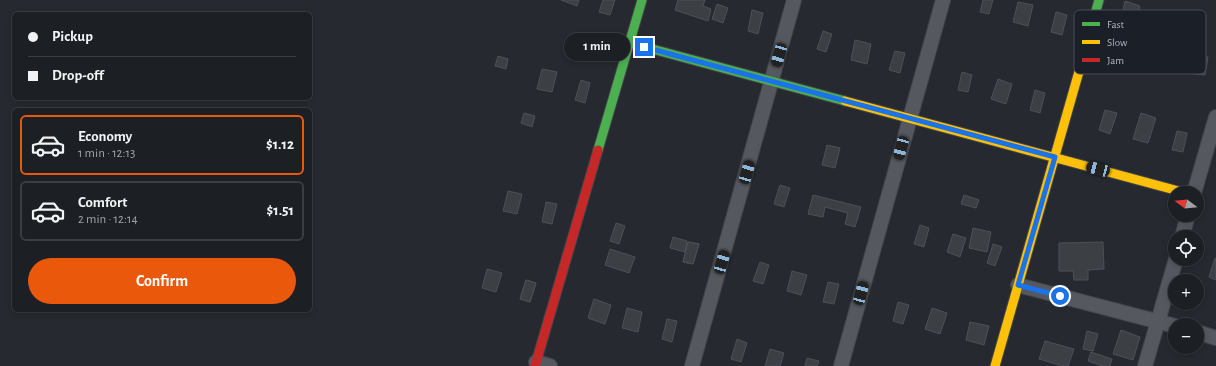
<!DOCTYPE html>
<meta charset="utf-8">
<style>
:root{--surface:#1c1f23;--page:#25272b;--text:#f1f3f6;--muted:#a0a2a6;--line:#3a3d41;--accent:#ea580c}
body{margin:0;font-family:"Alegreya Sans",sans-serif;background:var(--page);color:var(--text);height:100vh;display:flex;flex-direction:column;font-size:15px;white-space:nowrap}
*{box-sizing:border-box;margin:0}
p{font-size:13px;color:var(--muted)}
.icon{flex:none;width:22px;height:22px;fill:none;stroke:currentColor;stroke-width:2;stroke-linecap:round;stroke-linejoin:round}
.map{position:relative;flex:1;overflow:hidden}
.panel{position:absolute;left:12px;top:108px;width:300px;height:204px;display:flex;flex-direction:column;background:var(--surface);border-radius:6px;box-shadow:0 2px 6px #0003,0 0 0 1px var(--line)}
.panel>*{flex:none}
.top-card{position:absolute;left:12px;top:12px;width:300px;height:88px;border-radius:6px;box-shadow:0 2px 6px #0003,0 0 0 1px var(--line);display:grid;align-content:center;height:88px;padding:0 16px;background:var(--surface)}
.needle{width:26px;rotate:286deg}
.buttons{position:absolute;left:1168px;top:186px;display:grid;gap:8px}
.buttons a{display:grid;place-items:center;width:36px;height:36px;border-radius:50%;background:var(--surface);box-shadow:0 2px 6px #0003,0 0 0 1px var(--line);font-size:20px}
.end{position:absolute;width:18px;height:18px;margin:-9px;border:5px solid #1a73e8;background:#fff;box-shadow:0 0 0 2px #fff}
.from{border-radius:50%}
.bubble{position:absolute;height:28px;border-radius:14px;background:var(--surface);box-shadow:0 2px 6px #0003,0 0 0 1px var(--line);font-size:13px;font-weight:700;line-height:28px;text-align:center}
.car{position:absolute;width:12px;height:24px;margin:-12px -6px;border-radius:5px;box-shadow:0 0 3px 1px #0007;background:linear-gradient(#222 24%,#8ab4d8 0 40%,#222 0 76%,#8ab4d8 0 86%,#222 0)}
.top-card b{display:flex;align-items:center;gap:14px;height:38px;font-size:15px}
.top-card b+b{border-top:1px solid var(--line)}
.top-card i{width:10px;height:10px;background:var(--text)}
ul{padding:7px 0 0;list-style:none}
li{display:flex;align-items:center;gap:12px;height:60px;margin:0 8px 6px;padding:0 8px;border:2px solid var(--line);border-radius:6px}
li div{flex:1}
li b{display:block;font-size:15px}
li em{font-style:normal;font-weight:700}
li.current{border-color:var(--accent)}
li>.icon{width:36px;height:36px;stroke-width:1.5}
.button{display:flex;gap:8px;margin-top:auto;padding:8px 16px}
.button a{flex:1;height:46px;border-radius:24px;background:var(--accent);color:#fff;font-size:16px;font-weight:700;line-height:46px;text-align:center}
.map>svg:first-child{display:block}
.building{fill:#3c3f44;stroke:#4d5057}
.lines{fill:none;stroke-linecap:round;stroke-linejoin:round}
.street-casing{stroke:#43454a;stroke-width:16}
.fast-casing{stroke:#43454a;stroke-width:11}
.slow-casing{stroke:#43454a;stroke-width:11}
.jam-casing{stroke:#43454a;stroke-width:11}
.street{stroke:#55585e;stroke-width:14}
.fast{stroke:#4caf50;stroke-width:9}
.slow{stroke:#ffc107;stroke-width:9}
.jam{stroke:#c62828;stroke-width:9}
.route{stroke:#1a73e8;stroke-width:5}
.key{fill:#1a1f28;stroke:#474c56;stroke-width:1}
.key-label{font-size:11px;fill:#afb4c1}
</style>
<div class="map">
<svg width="1216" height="366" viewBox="0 0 1216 366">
<rect width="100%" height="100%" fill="#26292f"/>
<g class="building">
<polygon points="561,0 579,0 577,6"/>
<polygon points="603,0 615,0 610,15 599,12"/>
<polygon points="678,0 705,0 703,6 711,9 708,21 675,10"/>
<polygon points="983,0 993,0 989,14 980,12"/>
<polygon points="1125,1 1140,6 1138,14 1123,10"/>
<polygon points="1018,2 1033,5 1028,26 1013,22"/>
<polygon points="717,4 728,8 723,23 712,19"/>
<polygon points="752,10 763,13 758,34 748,31"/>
<polygon points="1056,12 1067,15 1062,35 1051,32"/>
<polygon points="823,31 832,34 826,52 817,49"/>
<polygon points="855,40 871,44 867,64 851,60"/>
<polygon points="895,51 905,53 900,73 889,70"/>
<polygon points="498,56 508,59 506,69 495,66"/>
<polygon points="1197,56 1208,57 1205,75 1195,74"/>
<polygon points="542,69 557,72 552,92 537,89"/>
<polygon points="962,72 972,75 968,92 958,90"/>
<polygon points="998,79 1012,84 1006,104 991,99"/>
<polygon points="581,80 590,83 585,103 575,100"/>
<polygon points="1035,90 1045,93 1040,113 1030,110"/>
<polygon points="1105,110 1117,113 1110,134 1099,130"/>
<polygon points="524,113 535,116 532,127 521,123"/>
<polygon points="1141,113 1156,118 1148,143 1133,139"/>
<polygon points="1177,131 1187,133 1183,152 1172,150"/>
<polygon points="827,145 840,148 835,168 822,165"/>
<polygon points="780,185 790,188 784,207 774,204"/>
<polygon points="508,191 522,194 517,214 503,211"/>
<polygon points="813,195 861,207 855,227 845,224 848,213 825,207 823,217 808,214"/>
<polygon points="964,195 979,200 976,208 961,204"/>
<polygon points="546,202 557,204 552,224 542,222"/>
<polygon points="616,223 625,226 619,244 610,241"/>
<polygon points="920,225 929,228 924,247 914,244"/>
<polygon points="973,228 991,232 987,252 969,248"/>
<polygon points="953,234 966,238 960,257 947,252"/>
<polygon points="673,237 687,241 685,252 670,248"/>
<polygon points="688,242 699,244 693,264 683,262"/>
<polygon points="688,242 699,244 693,264 683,262"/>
<polygon points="1103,242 1104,269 1088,270 1088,280 1074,280 1073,271 1059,271 1059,243"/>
<polygon points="993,244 1002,247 995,266 987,263"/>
<polygon points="610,249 635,257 629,273 605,265"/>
<polygon points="1215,258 1216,259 1216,280 1209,277"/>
<polygon points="760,262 769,265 763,284 753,281"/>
<polygon points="487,269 502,273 496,292 482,288"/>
<polygon points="792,271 807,275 801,295 787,291"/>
<polygon points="526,280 536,283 530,302 520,299"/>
<polygon points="526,280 536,283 530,302 520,299"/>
<polygon points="828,282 839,284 834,304 823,302"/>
<polygon points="594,299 611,305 605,324 588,318"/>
<polygon points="898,302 909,305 903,324 893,321"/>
<polygon points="627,308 642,312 638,332 622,328"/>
<polygon points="932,308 947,313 940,334 925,329"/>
<polygon points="667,319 677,321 672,342 662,339"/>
<polygon points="970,322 989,326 984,345 966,340"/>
<polygon points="1121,330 1140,337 1133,360 1113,354"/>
<polygon points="1087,331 1098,334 1093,351 1083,349"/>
<polygon points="737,339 747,343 741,362 731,359"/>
<polygon points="1045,341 1074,349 1068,366 1063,366 1039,359"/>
<polygon points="770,349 784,353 780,366 765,366"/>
<polygon points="1091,352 1112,359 1110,366 1103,366 1088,361"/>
<polygon points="807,358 819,361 817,366 805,366"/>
</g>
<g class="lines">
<g class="street-casing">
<g id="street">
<polyline points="1194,193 1216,117"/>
<polyline points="1182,237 1188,215"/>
<polyline points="1018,285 1175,326"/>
<polyline points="1197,332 1216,338"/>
<polyline points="536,362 550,366"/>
<polyline points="692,366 794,0"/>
<polyline points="841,366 943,0"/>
<polyline points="1145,366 1176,259"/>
</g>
</g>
<g class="fast-casing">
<g id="fast">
<polyline points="630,43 845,101"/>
<polyline points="1080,68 1099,0"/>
<polyline points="598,150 642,0"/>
</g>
</g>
<g class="slow-casing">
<g id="slow">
<polyline points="845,101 1186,193"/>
<polyline points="995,366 1080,68"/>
</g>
</g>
<g class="jam-casing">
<polyline id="jam" points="535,366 598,150"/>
</g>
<use href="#street" class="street"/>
<use href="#fast" class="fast"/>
<use href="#slow" class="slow"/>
<use href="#jam" class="jam"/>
</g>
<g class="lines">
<polyline class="route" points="644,47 1055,157 1018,285 1060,296"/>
</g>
<rect x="1074" y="10" width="132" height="64" rx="6" class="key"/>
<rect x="1082" y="22" width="18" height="4" fill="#4caf50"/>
<rect x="1082" y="40" width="18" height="4" fill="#ffc107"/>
<rect x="1082" y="58" width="18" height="4" fill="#c62828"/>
<g class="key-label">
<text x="1107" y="28">Fast</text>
<text x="1107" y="46">Slow</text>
<text x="1107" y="64">Jam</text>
</g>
</svg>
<div class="buttons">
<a><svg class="needle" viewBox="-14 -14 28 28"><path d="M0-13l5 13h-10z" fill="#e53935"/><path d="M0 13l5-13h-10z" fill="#a0a2a6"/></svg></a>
<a><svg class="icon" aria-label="locate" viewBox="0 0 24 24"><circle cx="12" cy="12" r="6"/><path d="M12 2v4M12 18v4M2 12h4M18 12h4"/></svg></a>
<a>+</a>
<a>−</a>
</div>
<i class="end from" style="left:1060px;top:296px"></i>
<i class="end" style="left:644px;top:47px"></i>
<div class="bubble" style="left:564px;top:33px;width:66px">1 min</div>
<i class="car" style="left:779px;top:55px;rotate:196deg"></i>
<i class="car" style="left:901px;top:148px;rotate:195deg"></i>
<i class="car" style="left:1098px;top:169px;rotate:285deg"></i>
<i class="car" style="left:747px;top:172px;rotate:16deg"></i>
<i class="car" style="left:722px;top:262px;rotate:16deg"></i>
<i class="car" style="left:861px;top:293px;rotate:15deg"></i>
<div class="top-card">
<b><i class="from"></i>Pickup</b>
<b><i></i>Drop-off</b>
</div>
<section class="panel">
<ul>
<li class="current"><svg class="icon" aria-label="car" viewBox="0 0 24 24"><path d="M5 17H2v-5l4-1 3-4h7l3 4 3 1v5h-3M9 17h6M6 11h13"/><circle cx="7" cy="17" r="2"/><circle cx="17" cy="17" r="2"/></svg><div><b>Economy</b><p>1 min · 12:13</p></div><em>$1.12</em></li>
<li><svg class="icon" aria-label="car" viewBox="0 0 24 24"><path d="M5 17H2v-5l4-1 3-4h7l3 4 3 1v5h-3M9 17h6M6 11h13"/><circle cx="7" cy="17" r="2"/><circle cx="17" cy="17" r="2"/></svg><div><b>Comfort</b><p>2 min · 12:14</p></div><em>$1.51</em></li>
</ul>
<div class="button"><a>Confirm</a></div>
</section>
</div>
